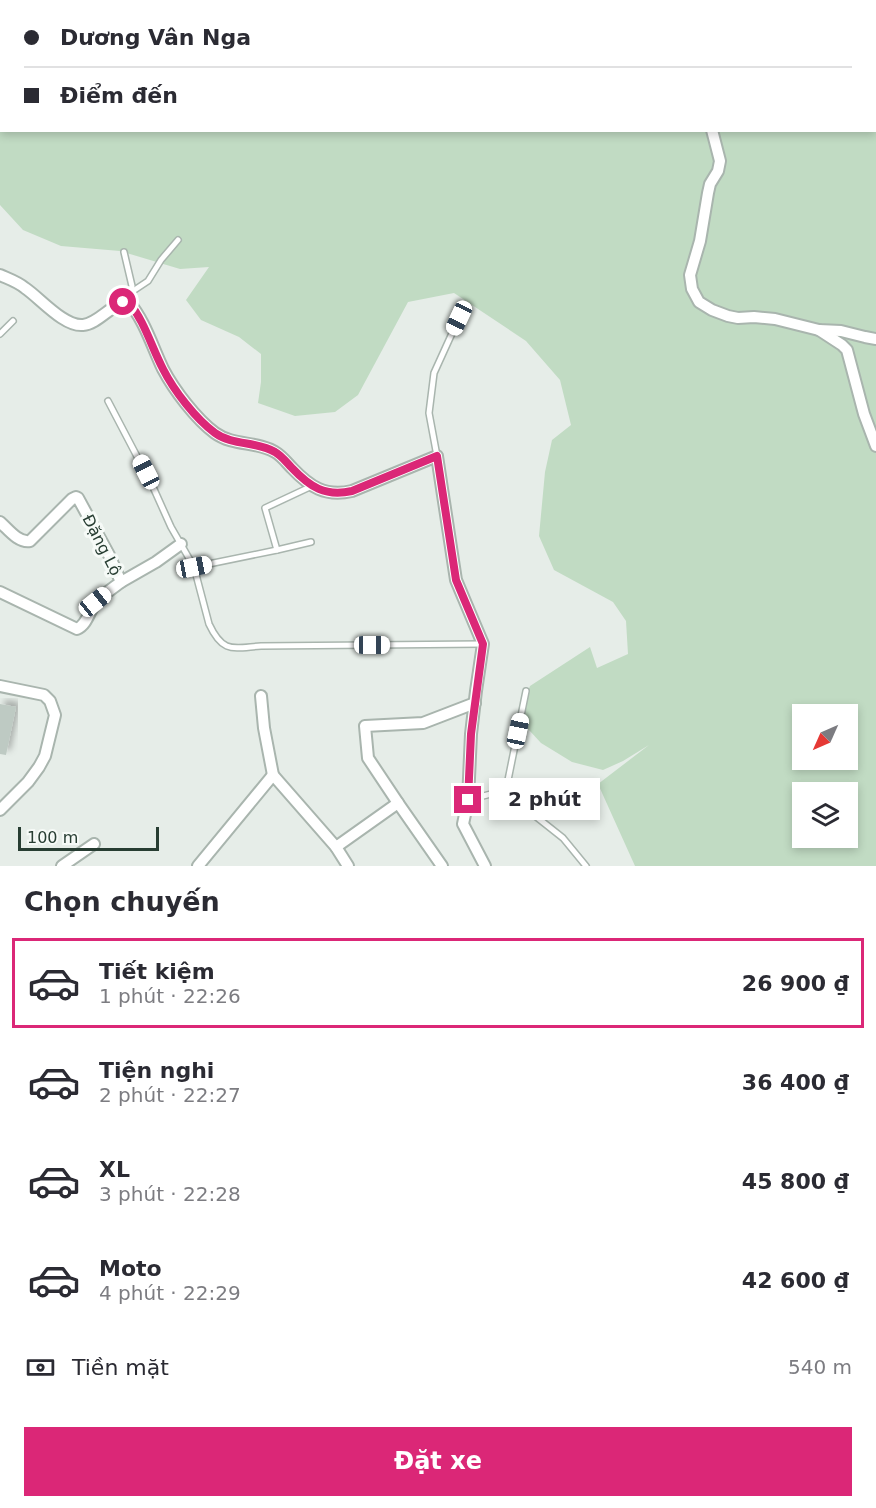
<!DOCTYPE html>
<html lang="vi">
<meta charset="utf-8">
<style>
:root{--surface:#fff;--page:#f2f2f3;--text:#2b2b33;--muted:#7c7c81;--line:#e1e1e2;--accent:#db2777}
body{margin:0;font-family:"DejaVu Sans",sans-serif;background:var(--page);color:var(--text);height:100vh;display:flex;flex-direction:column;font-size:22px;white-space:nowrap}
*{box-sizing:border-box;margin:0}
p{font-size:20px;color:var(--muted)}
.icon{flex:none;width:33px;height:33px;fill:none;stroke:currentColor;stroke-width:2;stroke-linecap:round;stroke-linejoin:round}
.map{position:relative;height:866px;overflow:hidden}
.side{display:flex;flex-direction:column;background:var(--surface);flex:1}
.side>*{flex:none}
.banner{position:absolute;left:0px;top:0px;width:876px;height:132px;box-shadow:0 3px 9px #0003;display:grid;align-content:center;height:132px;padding:0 24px;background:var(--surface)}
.needle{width:39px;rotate:225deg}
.buttons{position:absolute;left:792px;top:704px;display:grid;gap:12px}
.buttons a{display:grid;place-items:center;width:66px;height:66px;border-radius:0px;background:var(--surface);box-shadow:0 3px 9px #0003;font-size:30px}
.scale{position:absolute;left:18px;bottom:15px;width:141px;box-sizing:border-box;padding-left:6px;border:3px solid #273d32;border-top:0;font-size:16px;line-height:21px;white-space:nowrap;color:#273d32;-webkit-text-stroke:4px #f6faf7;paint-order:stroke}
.end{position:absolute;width:27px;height:27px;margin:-14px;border:8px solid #db2777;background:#fff;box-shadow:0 0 0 3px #fff}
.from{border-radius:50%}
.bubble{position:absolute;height:42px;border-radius:0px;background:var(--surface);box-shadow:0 3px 9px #0003;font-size:20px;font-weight:700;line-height:42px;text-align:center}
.car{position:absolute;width:18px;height:36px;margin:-18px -9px;border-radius:8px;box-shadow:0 0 4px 2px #0007;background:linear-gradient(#fff 24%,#345 0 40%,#fff 0 76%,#345 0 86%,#fff 0)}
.banner b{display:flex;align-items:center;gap:21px;height:57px;font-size:22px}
.banner b+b{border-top:2px solid var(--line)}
.banner i{width:15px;height:15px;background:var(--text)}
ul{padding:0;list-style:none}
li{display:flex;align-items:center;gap:18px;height:90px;margin:0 12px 9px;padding:0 12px;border:3px solid transparent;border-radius:0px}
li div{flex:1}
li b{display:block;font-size:22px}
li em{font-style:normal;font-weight:700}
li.current{border-color:var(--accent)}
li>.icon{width:54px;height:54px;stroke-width:1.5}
h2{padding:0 24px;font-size:27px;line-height:72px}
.pay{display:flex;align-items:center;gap:15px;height:66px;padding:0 24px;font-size:22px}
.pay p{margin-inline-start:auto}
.action{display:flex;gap:12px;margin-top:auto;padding:12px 24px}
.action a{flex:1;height:69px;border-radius:0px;background:var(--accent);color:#fff;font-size:24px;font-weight:700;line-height:69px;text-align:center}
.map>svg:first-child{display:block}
.green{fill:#c1dbc3;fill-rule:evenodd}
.building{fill:#becac3;filter:url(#shadow)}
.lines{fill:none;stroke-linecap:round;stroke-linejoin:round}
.lane-casing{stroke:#a9b5ae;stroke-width:8}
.street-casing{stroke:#a9b5ae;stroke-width:14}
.lane{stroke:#fff;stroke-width:5}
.street{stroke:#fff;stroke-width:10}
.route{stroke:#db2777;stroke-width:8}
.labels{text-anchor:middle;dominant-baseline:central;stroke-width:6;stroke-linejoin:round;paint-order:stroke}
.street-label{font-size:16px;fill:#273d32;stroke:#f6faf7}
</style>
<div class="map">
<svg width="876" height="866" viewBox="0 0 876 866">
<defs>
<filter id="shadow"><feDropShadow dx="4.5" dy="-4.5" stdDeviation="3" flood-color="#0004"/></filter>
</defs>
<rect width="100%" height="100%" fill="#e6ede8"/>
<g class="green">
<polygon points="163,0 787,0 801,1 162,2"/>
<path d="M875,6H876V866H635L598,784L649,745L623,761L603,770L572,762L541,743L517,717L530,686L590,647L597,668L628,654L626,621L613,602L554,570L539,536L545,472L552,440L571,425L560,380L526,341L454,293L408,302L358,395L335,412L295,416L258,403L261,382V354L239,337L201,320L186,300L209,267L180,269L120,251L61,246L23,230L0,205V69L1,67L2,130H874ZM802,714H848V759H802ZM802,792H848V837H802Z"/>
</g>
<polygon class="building" points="0,704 16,707 6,755 0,754"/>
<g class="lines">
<g class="lane-casing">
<g id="lane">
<polyline points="104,2 105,0"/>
<polyline points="124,252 132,286 130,293"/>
<polyline points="130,293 148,281 161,260 178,240"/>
<polyline points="0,334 13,321"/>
<path d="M108,401L153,487L171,527L194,567L209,624C223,654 233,648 261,646L482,644"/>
<polyline points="437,456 429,413 434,373 459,318"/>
<polyline points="277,550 265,508 312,486"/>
<polyline points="194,567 277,550 311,542"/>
<polyline points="526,691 506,790 534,815 563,838 586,866"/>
<polyline points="468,800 506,790"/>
</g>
</g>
<g class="street-casing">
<g id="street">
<polyline points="760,0 763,2"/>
<polyline points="712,130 720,161 718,171 710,184 708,193 700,241 690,275 692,289 699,302 712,310 728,316 738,318 754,317 775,319 819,330 841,331 865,337 876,339"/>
<path d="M0,275C9,279 18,282 25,288C40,298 64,327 83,325C98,324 111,304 128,301C145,321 152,346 163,369C174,390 196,419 215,433C233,446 257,441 275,452C282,456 287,463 292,468C310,487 325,497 352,491L437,456L456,580L483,644L476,691L471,734L468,800L463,824L485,866"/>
<polyline points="819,330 842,345 847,350 864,414 876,446"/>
<path d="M0,522C8,529 18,543 30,541L72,499L76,497L78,498L109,555L121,582C113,588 104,594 97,601C89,610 88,624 77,629L0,592"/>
<polyline points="121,582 156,562 181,544"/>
<polyline points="0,686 44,695 50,701 55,715 45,756 39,767 28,782 0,810"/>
<polyline points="261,696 264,728 273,775"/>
<polyline points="398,803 368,758 365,726 423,723 475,703"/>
<polyline points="336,847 348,866"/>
<polyline points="62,866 94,844"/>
<polyline points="198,866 273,775 336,847 398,803 442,866"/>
</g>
</g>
<use href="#lane" class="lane"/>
<use href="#street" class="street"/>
</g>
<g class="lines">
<path class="route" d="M123,302L128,301C145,322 151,346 163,369C174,391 196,419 215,433C233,446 257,441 275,452C282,456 287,463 292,468C310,487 325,497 352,491L437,456L456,580L483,644L471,734L468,800"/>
</g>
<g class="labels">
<g class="street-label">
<text transform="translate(102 545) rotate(63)">Đặng Lộ</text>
</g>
</g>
</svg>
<div class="buttons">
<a><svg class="needle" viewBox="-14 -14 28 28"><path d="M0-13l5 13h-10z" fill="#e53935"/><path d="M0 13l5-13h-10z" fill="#7c7c81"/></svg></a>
<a><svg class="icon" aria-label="layers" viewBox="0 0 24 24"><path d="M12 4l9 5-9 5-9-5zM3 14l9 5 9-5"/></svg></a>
</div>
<div class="scale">100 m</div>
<i class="end from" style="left:123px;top:302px"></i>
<i class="end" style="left:468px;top:800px"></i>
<div class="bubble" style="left:489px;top:778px;width:111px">2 phút</div>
<i class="car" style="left:459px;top:318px;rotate:205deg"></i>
<i class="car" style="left:146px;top:472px;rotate:333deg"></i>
<i class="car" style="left:194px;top:567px;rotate:79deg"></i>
<i class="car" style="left:95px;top:602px;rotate:51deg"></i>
<i class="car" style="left:372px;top:645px;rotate:90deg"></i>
<i class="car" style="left:518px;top:731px;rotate:12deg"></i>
<div class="banner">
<b><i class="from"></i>Dương Vân Nga</b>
<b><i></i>Điểm đến</b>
</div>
</div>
<section class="side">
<h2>Chọn chuyến</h2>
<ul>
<li class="current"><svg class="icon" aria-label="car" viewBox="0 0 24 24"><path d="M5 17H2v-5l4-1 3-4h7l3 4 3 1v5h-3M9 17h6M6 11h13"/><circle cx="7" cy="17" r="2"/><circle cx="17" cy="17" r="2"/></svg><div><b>Tiết kiệm</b><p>1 phút · 22:26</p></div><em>26 900 ₫</em></li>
<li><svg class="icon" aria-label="car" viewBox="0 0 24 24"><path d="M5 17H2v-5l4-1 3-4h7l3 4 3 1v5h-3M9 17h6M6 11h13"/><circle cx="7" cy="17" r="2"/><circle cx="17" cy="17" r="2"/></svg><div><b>Tiện nghi</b><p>2 phút · 22:27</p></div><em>36 400 ₫</em></li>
<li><svg class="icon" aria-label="car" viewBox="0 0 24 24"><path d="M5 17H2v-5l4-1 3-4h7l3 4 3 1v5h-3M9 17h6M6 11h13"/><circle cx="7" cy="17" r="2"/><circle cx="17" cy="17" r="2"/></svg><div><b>XL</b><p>3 phút · 22:28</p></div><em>45 800 ₫</em></li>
<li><svg class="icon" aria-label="car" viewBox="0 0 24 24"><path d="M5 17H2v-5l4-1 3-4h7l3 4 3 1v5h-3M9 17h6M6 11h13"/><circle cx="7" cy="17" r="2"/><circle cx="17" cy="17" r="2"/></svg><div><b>Moto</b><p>4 phút · 22:29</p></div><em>42 600 ₫</em></li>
</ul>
<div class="pay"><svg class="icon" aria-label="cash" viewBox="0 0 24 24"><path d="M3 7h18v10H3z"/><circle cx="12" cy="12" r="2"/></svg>Tiền mặt<p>540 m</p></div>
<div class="action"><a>Đặt xe</a></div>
</section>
